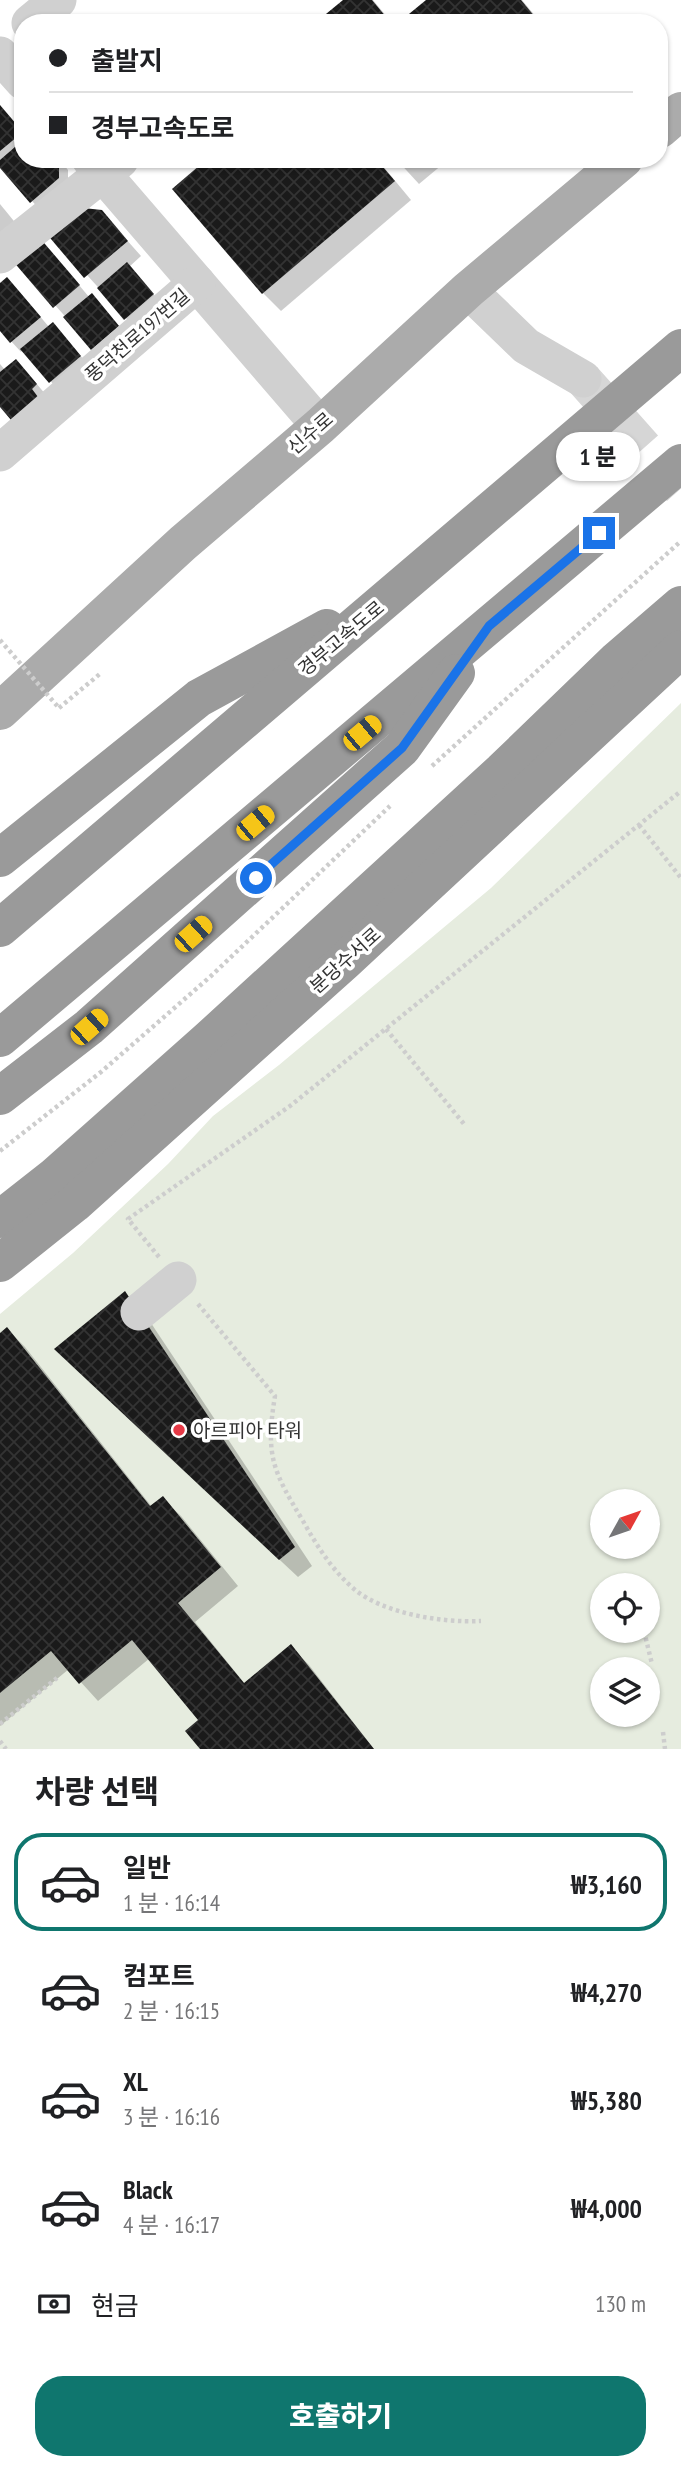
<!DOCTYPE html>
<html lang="ko">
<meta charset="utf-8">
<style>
:root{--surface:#fff;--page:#f6f6f6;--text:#202124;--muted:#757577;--line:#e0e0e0;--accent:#0f766e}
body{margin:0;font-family:"PT Sans Narrow","Noto Sans KR",sans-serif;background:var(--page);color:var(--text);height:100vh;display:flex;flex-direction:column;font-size:26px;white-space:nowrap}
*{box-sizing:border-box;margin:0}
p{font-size:23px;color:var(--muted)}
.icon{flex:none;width:38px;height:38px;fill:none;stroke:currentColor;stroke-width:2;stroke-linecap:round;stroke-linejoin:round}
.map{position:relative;height:1749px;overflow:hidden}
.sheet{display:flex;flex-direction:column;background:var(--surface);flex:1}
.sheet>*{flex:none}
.guide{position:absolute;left:14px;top:14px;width:654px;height:154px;border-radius:28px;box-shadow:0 2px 5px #0004;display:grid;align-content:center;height:154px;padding:0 35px;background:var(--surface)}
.needle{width:46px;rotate:50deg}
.fabs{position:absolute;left:590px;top:1489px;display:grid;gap:14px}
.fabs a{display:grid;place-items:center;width:70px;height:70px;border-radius:50%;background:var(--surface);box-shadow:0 2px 5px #0004;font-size:35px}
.end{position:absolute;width:32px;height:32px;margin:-16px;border:9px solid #1a73e8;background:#fff;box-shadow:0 0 0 4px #fff}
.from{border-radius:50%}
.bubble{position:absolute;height:49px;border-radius:24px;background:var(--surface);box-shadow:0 2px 5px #0004;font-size:23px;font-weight:800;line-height:49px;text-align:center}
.car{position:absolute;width:21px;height:42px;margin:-21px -10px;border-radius:9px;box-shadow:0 0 5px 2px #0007;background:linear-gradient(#f5c518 24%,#345 0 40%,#f5c518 0 76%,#345 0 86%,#f5c518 0)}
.guide b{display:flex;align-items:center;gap:24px;height:66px;font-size:26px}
.guide b+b{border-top:2px solid var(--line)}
.guide i{width:18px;height:18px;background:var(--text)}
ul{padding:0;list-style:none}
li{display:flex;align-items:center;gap:21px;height:98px;margin:0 14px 10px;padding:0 21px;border:4px solid transparent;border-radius:28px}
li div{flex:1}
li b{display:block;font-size:26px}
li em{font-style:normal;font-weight:800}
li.active{border-color:var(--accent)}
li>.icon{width:63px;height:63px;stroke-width:1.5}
h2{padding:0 35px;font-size:32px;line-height:84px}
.pay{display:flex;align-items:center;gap:18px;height:77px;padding:0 35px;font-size:26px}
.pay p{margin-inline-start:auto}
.cta{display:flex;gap:14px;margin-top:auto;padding:14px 35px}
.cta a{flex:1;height:80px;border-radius:28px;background:var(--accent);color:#fff;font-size:28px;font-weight:800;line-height:80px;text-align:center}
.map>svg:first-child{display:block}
.park{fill:#e6ecdf;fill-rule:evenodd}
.shadow{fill:#0003}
.building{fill:url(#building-cross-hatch)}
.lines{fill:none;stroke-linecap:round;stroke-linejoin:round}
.minor-tunnel{stroke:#d6d6d6;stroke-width:37;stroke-dasharray:37 18;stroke-linecap:butt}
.path{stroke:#cdcdcd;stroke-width:4.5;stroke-dasharray:3.5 3.5;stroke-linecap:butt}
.minor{stroke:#d0d0d0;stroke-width:37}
.major{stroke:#ababab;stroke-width:38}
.highway{stroke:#9a9a9a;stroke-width:38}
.path-bridge{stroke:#cdcdcd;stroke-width:4.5;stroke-dasharray:3.5 3.5;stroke-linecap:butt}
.route{stroke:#1a73e8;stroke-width:9}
.poi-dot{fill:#e63946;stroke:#fff;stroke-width:2.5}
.labels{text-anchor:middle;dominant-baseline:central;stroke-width:7;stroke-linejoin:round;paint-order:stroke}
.street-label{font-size:19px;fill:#333;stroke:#fff}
.poi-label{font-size:19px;fill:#333;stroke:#fff;text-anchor:start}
</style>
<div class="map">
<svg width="681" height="1749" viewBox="0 0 681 1749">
<defs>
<pattern id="building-cross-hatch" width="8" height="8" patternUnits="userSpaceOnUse" patternTransform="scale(1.75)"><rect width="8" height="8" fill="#1a1a1a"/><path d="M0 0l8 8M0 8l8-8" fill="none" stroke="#333"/></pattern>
</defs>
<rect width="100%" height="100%" fill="#fff"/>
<path class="park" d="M681,703V1749H0V1314L73,1253L168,1164L213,1116L279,1065L491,888ZM602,1502H648V1547H602ZM602,1586H648V1631H602ZM602,1670H648V1715H602Z"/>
<g class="shadow">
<polygon points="346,0 373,0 392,23 318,23"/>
<polygon points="429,0 522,0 541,23 401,23"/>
<polygon points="0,107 23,133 23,159 59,159 68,170 68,188 41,211 0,165"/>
<polygon points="210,159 377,159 411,200 281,311 263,293"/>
<polygon points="396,159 449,159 419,184"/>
<polygon points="0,204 18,226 0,240"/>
<polygon points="101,211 141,256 129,267 163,305 135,328 48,232"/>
<polygon points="49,249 89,297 101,305 128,336 102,358 15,260"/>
<polygon points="0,285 17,289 49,327 62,334 90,367 60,392 23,349 21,352 0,329"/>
<polygon points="0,364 5,370 26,371 46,395 0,404"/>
<polygon points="143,1311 312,1566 298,1577 74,1367"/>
<polygon points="7,1329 25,1347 152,1507 162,1498 181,1516 238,1586 195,1622 245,1684 291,1647 309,1665 374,1749 202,1749 201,1721 150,1658 98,1701 69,1669 0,1726 0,1335"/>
</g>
<g class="building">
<polygon points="343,0 372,0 391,23 315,23"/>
<polygon points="426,0 521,0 540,23 398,23"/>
<polygon points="0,105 23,132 0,151"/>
<polygon points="23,140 23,159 59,159 59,178 30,203 0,168 0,160"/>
<polygon points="207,159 376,159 395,181 262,294 172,189"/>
<polygon points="74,207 102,210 128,241 84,278 45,232"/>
<polygon points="39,237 80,285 53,308 12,260"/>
<polygon points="127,262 154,294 124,320 97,288"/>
<polygon points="7,277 41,317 10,343 0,331 0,283"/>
<polygon points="92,293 119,326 91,350 63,317"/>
<polygon points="53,322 81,356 49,383 20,349"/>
<polygon points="16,359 37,384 32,389 38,397 11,420 0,407 0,372"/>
<polygon points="125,1291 295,1547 279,1560 54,1349"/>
<polygon points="7,1327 150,1506 163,1496 221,1567 178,1603 244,1683 291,1644 374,1749 200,1749 185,1731 198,1720 132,1640 79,1684 51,1651 0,1693 0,1333"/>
</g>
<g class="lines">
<polyline class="minor-tunnel" points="583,379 681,489"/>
<g class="path">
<polyline points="59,708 101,673"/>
<polyline points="432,766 681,541"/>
<polyline points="639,825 681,878"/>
<polyline points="386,1029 464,1124"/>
<polyline points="0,1151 101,1072 211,976 390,806"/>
<polyline points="159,1257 128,1219 290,1106 681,791"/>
<path d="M198,1304L275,1396C265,1456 273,1471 303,1521C317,1546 332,1570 354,1589C384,1614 443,1623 481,1621"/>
<polyline points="644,1631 652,1664"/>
<polyline points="0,1724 57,1678"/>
<polyline points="663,1732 665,1749"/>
<polyline points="0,1741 6,1749"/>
</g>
<g class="minor">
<polyline points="30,23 58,0"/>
<polyline points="0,55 23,81"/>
<polyline points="90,159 320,426"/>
<polyline points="0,255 120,160"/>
<polyline points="468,290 526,346 583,379"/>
<polyline points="0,453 197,283"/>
<polyline points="139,1312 178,1280"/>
</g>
<g class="major">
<polyline points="660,129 681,111"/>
<polyline points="0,711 183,543 320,426 468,290 624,159"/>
</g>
<g class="highway">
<polyline points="0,858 199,698 327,628"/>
<polyline points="0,928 681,348"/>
<polyline points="0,1038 681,463"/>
<polyline points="0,1096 89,1027 402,748 456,673"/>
<polyline points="0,1219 55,1176 208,1040 502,771 616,661 681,605"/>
<polyline points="0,1263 74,1204 345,961 681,649"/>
</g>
<polyline class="path-bridge" points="0,640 59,708"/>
</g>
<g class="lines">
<polyline class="route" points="256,878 402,748 489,626 599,533"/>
</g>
<circle class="poi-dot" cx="179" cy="1430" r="7"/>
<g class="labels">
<g class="street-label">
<text transform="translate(137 335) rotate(-41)">풍덕천로197번길</text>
<text transform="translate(310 433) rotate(-41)">신수로</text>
<text transform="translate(341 638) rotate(-40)">경부고속도로</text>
<text transform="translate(345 960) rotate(-42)">분당수서로</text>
</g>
<g class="poi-label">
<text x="193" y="1430">아르피아 타워</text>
</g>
</g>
</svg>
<div class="fabs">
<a><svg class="needle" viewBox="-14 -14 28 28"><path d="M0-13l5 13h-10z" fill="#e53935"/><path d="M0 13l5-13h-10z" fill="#757577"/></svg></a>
<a><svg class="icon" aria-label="locate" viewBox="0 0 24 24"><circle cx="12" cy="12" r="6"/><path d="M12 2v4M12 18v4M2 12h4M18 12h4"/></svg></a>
<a><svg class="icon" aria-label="layers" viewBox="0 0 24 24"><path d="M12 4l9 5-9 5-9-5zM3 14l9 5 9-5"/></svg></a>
</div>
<i class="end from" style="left:256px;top:878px"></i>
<i class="end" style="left:599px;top:533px"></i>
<div class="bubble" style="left:556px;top:432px;width:84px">1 분</div>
<i class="car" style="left:362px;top:733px;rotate:50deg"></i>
<i class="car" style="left:255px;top:823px;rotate:50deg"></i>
<i class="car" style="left:193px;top:934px;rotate:48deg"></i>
<i class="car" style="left:89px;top:1027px;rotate:48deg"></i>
<div class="guide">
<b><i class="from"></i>출발지</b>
<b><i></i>경부고속도로</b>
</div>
</div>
<section class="sheet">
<h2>차량 선택</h2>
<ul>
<li class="active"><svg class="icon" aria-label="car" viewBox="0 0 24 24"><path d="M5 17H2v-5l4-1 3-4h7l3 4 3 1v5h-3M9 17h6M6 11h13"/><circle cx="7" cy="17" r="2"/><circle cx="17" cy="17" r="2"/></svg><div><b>일반</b><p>1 분 · 16:14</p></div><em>₩3,160</em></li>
<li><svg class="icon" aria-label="car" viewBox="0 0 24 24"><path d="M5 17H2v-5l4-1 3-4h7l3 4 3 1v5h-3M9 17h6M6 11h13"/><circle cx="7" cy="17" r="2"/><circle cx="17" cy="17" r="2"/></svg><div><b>컴포트</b><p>2 분 · 16:15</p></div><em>₩4,270</em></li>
<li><svg class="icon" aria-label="car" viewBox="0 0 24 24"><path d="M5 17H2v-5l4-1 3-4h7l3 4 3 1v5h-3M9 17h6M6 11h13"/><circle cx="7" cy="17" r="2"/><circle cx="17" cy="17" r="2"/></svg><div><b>XL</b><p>3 분 · 16:16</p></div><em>₩5,380</em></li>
<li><svg class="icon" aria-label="car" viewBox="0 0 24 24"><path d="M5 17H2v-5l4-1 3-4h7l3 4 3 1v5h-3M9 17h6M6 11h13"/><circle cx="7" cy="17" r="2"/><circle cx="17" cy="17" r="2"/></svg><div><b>Black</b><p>4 분 · 16:17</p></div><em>₩4,000</em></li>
</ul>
<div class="pay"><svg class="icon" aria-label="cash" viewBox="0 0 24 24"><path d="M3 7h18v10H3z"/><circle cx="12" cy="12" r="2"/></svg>현금<p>130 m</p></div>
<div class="cta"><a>호출하기</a></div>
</section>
